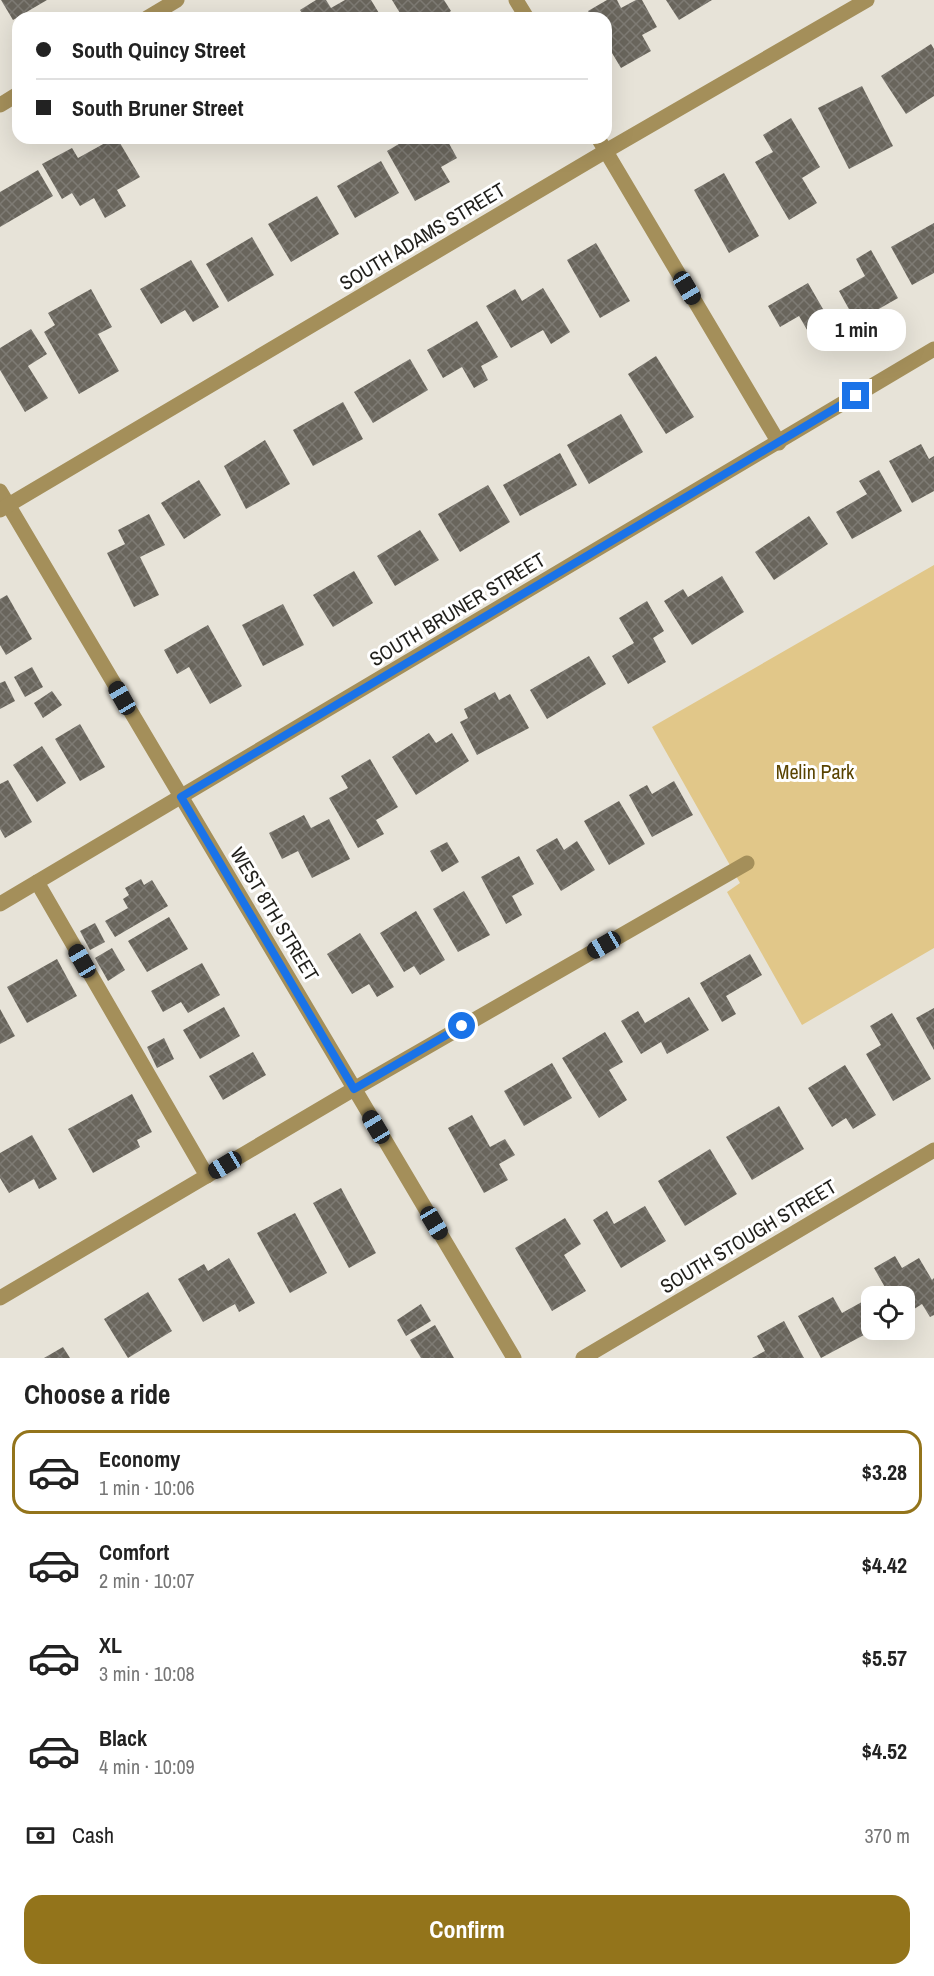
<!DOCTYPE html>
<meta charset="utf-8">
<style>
:root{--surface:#fff;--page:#f6f6f6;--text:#222;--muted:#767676;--line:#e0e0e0;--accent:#93741b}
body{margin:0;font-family:"Archivo Narrow",sans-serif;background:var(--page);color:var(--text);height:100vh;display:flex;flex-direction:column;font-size:22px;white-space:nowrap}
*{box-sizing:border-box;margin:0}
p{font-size:20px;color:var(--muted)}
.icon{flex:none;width:33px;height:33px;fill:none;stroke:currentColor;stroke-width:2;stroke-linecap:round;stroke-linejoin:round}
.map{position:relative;height:1358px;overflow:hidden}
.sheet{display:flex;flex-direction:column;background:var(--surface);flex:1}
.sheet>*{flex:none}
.top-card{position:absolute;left:12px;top:12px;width:600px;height:132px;border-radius:18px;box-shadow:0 6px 24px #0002;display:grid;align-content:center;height:132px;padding:0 24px;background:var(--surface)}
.fabs{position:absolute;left:861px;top:1286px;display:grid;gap:12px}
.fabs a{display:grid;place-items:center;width:54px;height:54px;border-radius:12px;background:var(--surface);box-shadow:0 6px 24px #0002;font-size:30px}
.end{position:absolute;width:27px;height:27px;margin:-14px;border:8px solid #1a73e8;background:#fff;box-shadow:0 0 0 3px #fff}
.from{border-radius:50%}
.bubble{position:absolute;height:42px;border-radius:18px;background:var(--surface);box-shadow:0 6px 24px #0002;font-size:20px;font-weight:700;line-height:42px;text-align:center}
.car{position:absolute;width:18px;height:36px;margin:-18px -9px;border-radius:8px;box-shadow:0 0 4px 2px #0007;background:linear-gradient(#222 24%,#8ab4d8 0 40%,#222 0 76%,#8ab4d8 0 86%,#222 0)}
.top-card b{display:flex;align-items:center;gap:21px;height:57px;font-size:22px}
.top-card b+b{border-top:2px solid var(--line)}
.top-card i{width:15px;height:15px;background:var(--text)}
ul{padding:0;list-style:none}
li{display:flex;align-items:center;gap:18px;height:84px;margin:0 12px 9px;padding:0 12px;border:3px solid transparent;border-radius:18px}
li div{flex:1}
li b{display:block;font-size:22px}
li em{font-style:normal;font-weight:700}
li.selected{border-color:var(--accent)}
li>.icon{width:54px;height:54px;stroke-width:1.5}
h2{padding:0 24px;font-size:27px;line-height:72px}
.pay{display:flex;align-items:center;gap:15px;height:66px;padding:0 24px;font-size:22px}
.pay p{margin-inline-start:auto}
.cta{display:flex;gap:12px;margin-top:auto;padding:12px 24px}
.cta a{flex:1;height:69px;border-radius:18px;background:var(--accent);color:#fff;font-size:24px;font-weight:700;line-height:69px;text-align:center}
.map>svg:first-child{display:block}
.green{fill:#e1c789}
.building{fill:url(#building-cross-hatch)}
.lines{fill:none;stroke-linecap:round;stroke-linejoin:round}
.minor{stroke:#a48f5a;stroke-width:15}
.route{stroke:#1a73e8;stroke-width:8}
.labels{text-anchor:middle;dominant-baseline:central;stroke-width:6;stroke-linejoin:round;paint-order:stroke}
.street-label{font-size:20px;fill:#201f1b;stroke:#fff}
.park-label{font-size:20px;fill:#594300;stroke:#fff}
</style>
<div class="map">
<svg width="934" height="1358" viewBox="0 0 934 1358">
<defs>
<pattern id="building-cross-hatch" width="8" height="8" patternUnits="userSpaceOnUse" patternTransform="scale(1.5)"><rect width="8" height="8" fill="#69655c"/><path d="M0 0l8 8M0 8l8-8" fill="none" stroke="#7e7b74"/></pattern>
</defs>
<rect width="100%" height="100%" fill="#e7e3d8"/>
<polygon class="green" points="934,565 934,948 802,1025 727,892 740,883 652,727"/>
<g class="building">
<polygon points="1,0 47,0 13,20"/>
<polygon points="316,0 326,0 331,8 345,0 371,0 382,18 305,18 300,10"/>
<polygon points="392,0 444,0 451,11 440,18 403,18"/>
<polygon points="607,0 617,0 621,8 636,0 642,0 657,27 642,35 651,51 621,68 606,43 606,18 592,18 588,11"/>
<polygon points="666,0 712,0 679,20"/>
<polygon points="931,44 934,49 934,96 906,114 881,76"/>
<polygon points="862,86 893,146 849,169 818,108"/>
<polygon points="791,118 820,167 802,178 817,203 789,220 755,162 773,152 763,135"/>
<polygon points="114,138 117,138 140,177 117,190 126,206 105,218 94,198 80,206 72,193 62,199 42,164 72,148 78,158"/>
<polygon points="409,138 446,138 457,158 441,167 450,182 415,201 387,151"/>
<polygon points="381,161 399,193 355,218 337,186"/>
<polygon points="38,170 53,196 0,227 0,192"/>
<polygon points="724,173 759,236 729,253 694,190"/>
<polygon points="317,196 339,234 291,262 268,224"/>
<polygon points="934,223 934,273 912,285 891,247"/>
<polygon points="252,237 274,275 228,302 206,264"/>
<polygon points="596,243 630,301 600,318 567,260"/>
<polygon points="871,250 898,298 856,322 839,291 865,276 856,259"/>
<polygon points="191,260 219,307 193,322 185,310 161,324 140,289"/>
<polygon points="808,283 838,335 817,347 799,316 780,327 768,306"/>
<polygon points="543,288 570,332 551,344 543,330 511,348 486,306 515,289 522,301"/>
<polygon points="91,289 112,327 98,334 119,371 79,394 44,332 55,325 48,313"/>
<polygon points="477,321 498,357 481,366 488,380 474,388 462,367 443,378 427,350"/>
<polygon points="31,329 47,354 28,366 48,398 25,412 0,370 0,348"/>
<polygon points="656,356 694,417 666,434 628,374"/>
<polygon points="410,359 428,390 373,423 354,392"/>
<polygon points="343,402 363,439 313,466 293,430"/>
<polygon points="621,414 643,452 589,484 567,445"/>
<polygon points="265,440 290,484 246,509 224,466"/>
<polygon points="921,444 929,459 934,456 934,491 912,503 889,461"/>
<polygon points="560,453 577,485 520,516 503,485"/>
<polygon points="879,470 902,511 852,539 836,512 867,494 859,481"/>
<polygon points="199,480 221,515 184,539 161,503"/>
<polygon points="488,485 510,522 460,552 438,514"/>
<polygon points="149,514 165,545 140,557 159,595 134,607 107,553 125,544 118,530"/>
<polygon points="809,516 828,544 774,580 755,552"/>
<polygon points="420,530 439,560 395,586 377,556"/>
<polygon points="354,571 373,603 333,627 313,595"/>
<polygon points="722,576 744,612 692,645 664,601 683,589 688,597"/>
<polygon points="7,595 32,639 6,655 0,645 0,599"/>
<polygon points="647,601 664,631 653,638 666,662 628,684 612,656 634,643 619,618"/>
<polygon points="283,604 304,645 263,666 242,625"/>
<polygon points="208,625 242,686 210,704 189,667 177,674 164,650"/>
<polygon points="589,656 606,684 547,719 530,690"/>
<polygon points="32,667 43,687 25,697 14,677"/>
<polygon points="5,681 15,701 0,709 0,683"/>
<polygon points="52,691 62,705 43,718 34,703"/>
<polygon points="495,692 499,700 510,694 529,728 477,755 460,722 468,718 464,709"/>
<polygon points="80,724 105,767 80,781 55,739"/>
<polygon points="429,733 436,743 452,733 469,761 416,795 392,757"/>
<polygon points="42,746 66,783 37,802 13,765"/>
<polygon points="370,759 398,807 376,820 384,834 358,848 329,798 348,788 341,776"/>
<polygon points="8,780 32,822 5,838 0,829 0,784"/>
<polygon points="674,781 693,815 652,837 629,795 647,785 652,794"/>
<polygon points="619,801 645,844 609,865 584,821"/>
<polygon points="304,815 311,828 329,819 350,859 312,878 298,851 282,859 269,833"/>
<polygon points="557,838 564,850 577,841 595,870 561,891 536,850"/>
<polygon points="447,842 459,862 442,872 430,851"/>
<polygon points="519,856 534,884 512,896 522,915 506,924 481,877"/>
<polygon points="141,879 144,885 152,880 168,906 115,937 105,921 128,908 123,899 129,895 125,888"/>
<polygon points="464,891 490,935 458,952 433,909"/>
<polygon points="416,911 445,960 420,975 414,966 404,972 380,933"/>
<polygon points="169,917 188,949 147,972 128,941"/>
<polygon points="95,923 105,942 90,950 80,931"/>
<polygon points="360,933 394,987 377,997 369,984 352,994 327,954"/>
<polygon points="112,948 125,970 108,981 95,958"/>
<polygon points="750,954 762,975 726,996 736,1014 722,1022 700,983"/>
<polygon points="57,959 77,996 27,1023 7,987"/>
<polygon points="202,963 220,995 188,1013 181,1002 163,1012 151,991"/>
<polygon points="689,997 709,1030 667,1054 661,1042 641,1054 621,1021 638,1011 645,1023"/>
<polygon points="224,1007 240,1036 200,1059 183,1030"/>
<polygon points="934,1008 934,1050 916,1018"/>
<polygon points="0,1009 15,1036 0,1044"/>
<polygon points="892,1013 931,1079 893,1101 866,1054 881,1045 870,1026"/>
<polygon points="605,1032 623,1062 609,1070 627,1100 599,1118 562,1058"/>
<polygon points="164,1038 174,1059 157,1068 147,1047"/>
<polygon points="253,1052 266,1075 223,1100 209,1076"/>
<polygon points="552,1063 572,1098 524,1126 504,1091"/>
<polygon points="845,1065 876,1115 853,1129 846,1118 832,1127 808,1088"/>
<polygon points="132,1094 152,1132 137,1140 140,1147 93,1173 68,1129"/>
<polygon points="779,1106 804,1149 752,1180 726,1137"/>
<polygon points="472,1115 490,1147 505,1139 515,1155 499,1164 508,1180 484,1193 448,1128"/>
<polygon points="32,1135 57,1179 39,1189 34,1179 9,1193 0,1178 0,1153"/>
<polygon points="710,1149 737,1194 685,1226 658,1181"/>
<polygon points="341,1188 376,1253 349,1268 313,1203"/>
<polygon points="645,1206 666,1241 621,1268 593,1220 607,1211 614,1224"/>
<polygon points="295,1213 327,1273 290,1293 257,1233"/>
<polygon points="565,1218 581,1244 564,1255 586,1291 552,1311 515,1248"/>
<polygon points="895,1256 902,1268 919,1258 932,1280 934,1278 934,1315 930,1317 922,1304 911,1311 904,1296 890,1296 874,1268"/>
<polygon points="229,1258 255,1303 239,1312 235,1304 203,1322 178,1279 204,1264 208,1271"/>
<polygon points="148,1292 172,1331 128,1358 104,1319"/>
<polygon points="833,1297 842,1313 869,1298 872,1303 872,1329 875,1329 821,1358 798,1316"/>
<polygon points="421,1304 431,1321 406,1336 397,1320"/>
<polygon points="784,1321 804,1358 752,1358 765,1351 757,1336"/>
<polygon points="435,1325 454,1358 421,1358 410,1340"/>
<polygon points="63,1347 70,1358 44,1358"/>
</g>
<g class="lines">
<g class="minor">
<polyline points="516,0 527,18"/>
<polyline points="147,18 177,0"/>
<polyline points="0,105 18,94"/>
<polyline points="598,138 779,443"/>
<polyline points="0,491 514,1358"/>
<polyline points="0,510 606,151 867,0"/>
<polyline points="37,882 207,1176"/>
<polyline points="0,904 934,349"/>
<polyline points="0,1298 354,1089 747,863"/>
<polyline points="583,1358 934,1150"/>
</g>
</g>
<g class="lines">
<polyline class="route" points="462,1026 354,1089 181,797 856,396"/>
</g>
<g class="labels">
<g class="street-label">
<text transform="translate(422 236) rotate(-31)">SOUTH ADAMS STREET</text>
<text transform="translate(457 609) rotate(-31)">SOUTH BRUNER STREET</text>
<text transform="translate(275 914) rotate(59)">WEST 8TH STREET</text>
<text transform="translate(748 1236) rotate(-31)">SOUTH STOUGH STREET</text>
</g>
<g class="park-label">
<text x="815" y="771">Melin Park</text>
</g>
</g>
</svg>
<div class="fabs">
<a><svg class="icon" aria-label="locate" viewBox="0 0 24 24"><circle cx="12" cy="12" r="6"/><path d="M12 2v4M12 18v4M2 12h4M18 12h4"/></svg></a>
</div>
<i class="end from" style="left:462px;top:1026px"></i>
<i class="end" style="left:856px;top:396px"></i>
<div class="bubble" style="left:807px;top:309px;width:99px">1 min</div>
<i class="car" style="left:687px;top:288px;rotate:149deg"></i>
<i class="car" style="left:122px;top:698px;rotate:330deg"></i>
<i class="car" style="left:604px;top:945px;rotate:240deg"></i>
<i class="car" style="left:82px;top:961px;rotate:330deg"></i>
<i class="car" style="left:376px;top:1127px;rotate:329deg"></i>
<i class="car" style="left:225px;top:1165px;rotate:239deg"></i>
<i class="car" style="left:434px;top:1223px;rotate:149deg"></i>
<div class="top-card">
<b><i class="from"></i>South Quincy Street</b>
<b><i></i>South Bruner Street</b>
</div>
</div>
<section class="sheet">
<h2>Choose a ride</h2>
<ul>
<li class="selected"><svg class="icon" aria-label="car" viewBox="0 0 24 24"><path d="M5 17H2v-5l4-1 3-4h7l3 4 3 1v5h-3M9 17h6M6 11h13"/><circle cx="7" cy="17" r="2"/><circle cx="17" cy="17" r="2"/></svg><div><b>Economy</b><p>1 min · 10:06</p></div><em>$3.28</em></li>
<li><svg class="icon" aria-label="car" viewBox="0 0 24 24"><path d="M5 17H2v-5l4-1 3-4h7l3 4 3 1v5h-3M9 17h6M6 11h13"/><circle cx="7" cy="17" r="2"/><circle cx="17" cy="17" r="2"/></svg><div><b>Comfort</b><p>2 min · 10:07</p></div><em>$4.42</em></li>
<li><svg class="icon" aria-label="car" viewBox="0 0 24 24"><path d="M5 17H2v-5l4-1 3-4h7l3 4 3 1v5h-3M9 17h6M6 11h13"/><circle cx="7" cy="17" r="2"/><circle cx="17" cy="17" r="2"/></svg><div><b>XL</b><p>3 min · 10:08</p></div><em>$5.57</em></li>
<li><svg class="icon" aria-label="car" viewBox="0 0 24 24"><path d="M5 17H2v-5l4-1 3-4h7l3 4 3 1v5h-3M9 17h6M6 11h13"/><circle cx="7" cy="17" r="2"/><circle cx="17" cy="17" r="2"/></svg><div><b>Black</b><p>4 min · 10:09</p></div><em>$4.52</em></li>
</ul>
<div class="pay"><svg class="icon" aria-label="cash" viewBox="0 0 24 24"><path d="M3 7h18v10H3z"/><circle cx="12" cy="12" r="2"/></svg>Cash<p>370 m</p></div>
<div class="cta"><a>Confirm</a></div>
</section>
